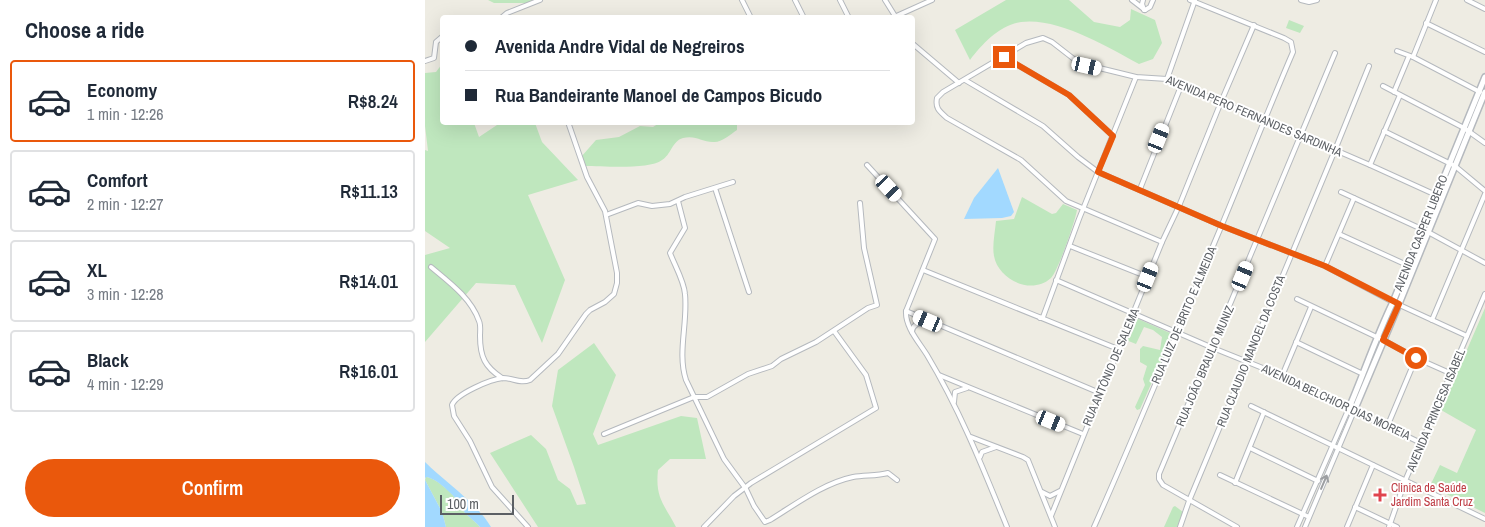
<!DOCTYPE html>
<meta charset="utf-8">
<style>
:root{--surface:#fff;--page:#f6f6f7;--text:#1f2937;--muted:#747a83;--line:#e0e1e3;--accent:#ea580c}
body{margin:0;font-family:"Archivo Narrow",sans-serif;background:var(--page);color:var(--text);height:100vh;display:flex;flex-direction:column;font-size:19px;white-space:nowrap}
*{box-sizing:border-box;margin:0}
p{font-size:16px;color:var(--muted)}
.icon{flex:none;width:28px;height:28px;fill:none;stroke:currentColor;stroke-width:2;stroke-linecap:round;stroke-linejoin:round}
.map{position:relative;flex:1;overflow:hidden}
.drawer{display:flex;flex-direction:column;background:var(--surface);width:425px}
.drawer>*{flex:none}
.top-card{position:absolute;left:15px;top:15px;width:475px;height:110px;border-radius:5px;box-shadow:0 5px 20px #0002;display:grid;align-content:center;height:110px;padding:0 25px;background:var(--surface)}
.scale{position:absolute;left:15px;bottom:12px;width:74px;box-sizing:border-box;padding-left:5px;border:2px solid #5b5f64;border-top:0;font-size:14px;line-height:18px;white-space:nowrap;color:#5b5f64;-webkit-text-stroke:4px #fff;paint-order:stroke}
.end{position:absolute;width:22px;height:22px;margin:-11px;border:6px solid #ea580c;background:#fff;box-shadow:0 0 0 2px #fff}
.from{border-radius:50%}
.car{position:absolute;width:15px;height:30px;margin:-15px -8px;border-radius:6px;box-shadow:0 0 4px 1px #0007;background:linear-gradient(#fff 24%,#345 0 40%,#fff 0 76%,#345 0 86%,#fff 0)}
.top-card b{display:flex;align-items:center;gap:18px;height:48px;font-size:19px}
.top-card b+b{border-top:1px solid var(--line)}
.top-card i{width:12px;height:12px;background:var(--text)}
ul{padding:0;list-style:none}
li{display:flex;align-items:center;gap:15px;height:82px;margin:0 10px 8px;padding:0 15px;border:2px solid var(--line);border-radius:5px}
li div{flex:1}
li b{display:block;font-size:19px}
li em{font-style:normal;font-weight:600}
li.active{border-color:var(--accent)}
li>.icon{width:45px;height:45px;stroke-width:1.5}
h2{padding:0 25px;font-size:22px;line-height:60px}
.cta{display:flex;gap:10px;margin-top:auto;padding:10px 25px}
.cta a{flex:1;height:58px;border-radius:30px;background:var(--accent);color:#fff;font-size:20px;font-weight:600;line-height:58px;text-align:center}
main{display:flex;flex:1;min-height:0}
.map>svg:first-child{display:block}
.green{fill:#bfe7be}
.water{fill:#a2d9ff}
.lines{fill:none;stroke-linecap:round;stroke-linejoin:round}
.minor-casing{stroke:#b5b9be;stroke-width:6}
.tertiary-casing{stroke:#b5b9be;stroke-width:8}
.minor{stroke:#fff;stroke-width:4}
.tertiary{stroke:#fff;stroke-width:5}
.oneway{stroke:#9d9fa2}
.route{stroke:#ea580c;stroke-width:6}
.health-dot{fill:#e0444e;stroke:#fff;stroke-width:2}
.labels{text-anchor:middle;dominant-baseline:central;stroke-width:4;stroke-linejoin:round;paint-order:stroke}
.street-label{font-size:12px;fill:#5b5f64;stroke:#fff}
.health-label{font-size:12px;fill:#be3a42;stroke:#fff;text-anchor:start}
</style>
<main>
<section class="drawer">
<h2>Choose a ride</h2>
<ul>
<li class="active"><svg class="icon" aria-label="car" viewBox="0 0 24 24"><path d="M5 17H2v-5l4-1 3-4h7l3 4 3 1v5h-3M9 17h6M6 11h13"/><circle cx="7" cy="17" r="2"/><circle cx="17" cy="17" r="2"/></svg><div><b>Economy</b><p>1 min · 12:26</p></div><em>R$8.24</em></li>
<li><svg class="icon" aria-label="car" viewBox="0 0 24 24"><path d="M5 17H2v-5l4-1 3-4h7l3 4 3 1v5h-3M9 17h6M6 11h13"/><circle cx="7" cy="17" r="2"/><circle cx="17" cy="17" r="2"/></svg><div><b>Comfort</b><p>2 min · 12:27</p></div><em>R$11.13</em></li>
<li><svg class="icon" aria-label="car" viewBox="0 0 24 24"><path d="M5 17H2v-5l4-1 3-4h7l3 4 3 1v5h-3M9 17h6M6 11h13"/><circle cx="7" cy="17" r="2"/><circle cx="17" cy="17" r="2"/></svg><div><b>XL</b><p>3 min · 12:28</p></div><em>R$14.01</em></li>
<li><svg class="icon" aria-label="car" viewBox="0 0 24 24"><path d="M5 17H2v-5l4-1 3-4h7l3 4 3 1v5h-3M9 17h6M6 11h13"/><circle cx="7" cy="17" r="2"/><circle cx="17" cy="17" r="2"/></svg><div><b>Black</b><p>4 min · 12:29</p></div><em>R$16.01</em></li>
</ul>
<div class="cta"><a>Confirm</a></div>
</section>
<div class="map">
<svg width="1060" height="527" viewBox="0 0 1060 527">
<rect width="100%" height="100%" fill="#eeece3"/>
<g class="green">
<polygon points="63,0 118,0 112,3 69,3"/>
<path d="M581,0H644L669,22L695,27L705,20L706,9L730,20L737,43L728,59L714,64C683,47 633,17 596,22C575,25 557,44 545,60L530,30Z"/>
<polygon points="864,20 879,26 875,33 861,28"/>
<polygon points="17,64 18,122 49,123 54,137 75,123 110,123 117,142 153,180 103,195 140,280 117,343 90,285 51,283 0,342 0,255 25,248 0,231 0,150 3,151 0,126 0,73 11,72"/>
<path d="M236,122L312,123V130C306,134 296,143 288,142C277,142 271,135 258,138C247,141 246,155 237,160C224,170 178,166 160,166L156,157L171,140L194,137L215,126L228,127Z"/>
<path d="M597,197L627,214L631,213L638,204L652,210C650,222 633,271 626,278C606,296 573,279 569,256C567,246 570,232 571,221L589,219Z"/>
<polygon points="1060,308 1060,513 1005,486 1015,465 1032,473 1051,430 1016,410"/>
<polygon points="711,318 745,333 746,339 715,409 712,410 710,407 720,385 718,379 722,366 715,362 715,349 718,346 735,350 737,337 728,330 719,327 711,344 701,340"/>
<path d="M169,343L191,375L168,434L173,445L256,416L272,418L281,459H245L233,470C230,498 239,504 251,527H113L65,453L106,435L121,449L133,480L145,489L152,505L161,504L149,467L127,406L133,370Z"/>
<path d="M1,477C11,478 26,492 32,500C35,504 37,510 41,514C45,518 51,522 55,527H21L17,512L0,480Z"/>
<polygon points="750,506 758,512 752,527 739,527 748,507"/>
</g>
<g class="water">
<polygon points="573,168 589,212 586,216 577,218 539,219 549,198"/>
<path d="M0,462C20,482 52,503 66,527H55C51,522 45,518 41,514C37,510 35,505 32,500C26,493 11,478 1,477L0,479Z"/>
<polygon points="0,480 17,512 21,527 0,527"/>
</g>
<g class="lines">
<g class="minor-casing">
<g id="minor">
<polyline points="317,0 326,18"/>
<polyline points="370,0 379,18"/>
<polyline points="415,0 424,18"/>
<polyline points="460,0 470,16"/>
<polyline points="707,0 720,10"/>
<polyline points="718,0 717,4 719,10"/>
<polyline points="876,0 884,2 892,0"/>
<polyline points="1042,0 1060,9"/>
<polyline points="720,10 725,7 728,0"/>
<polyline points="76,18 82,13 115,0"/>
<polyline points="467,18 507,0"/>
<polyline points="1001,23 1060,52"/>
<polyline points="488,44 534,83"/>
<polyline points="972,51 988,57 1055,92"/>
<polyline points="579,57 644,95 688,136"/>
<polyline points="988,57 1011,0"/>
<polyline points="0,61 9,58 11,42 18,36"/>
<polyline points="742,79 770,0"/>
<polyline points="540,80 618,126 653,157 673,172 797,226 900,266 968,302 1042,336"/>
<polyline points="958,86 1039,128 1060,143"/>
<polyline points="969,92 984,56"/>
<polyline points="959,131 1030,166 1060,191"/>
<path d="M442,165L510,239L481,311C480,327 494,342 502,355C535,410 558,468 582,527"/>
<polyline points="945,165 975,95"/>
<polyline points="290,188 324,292"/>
<polyline points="715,189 756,86"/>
<polyline points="916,192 1003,232 1060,263"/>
<path d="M253,201L260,228L245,253C250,266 259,281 260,294C263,323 252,353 261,380L299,459L321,489L329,506L340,522L345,520C371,504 399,483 428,477C440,475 452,476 463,473L472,480"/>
<polyline points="181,215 213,203 227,206 245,204 260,197 308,182"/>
<polyline points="914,234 982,265"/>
<path d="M737,242L641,201L596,160L522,118C514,111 510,108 512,98L518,92L601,43L618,38L627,42L654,63L711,77L742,79L756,86L838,119L945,165L1011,195"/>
<polyline points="645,246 723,277"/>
<polyline points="900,266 929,198"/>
<path d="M6,267C24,282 46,298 54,321C56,325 55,332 55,336C55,357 60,367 77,378"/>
<polyline points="498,270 693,349"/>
<polyline points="631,280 788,348 855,375 996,443"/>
<polyline points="872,299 958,340 991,358 1027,374"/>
<polyline points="481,311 675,393"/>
<polyline points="615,318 618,317 654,219 711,77"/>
<polyline points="1007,320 1060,194"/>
<path d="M487,332C487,324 495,322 502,321"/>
<polyline points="871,342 938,374"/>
<polyline points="514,375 658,434"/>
<polyline points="857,376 886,307"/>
<polyline points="529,402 530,392 542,388"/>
<polyline points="826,406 1060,519"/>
<polyline points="962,427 991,358"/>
<polyline points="179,434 269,397 282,397 323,374 347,366 356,359 391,342 443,308 452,305 439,248 435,203"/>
<polyline points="546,437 598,457 603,460 630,527"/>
<polyline points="825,448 893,481"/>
<polyline points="555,457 557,452 571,447"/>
<polyline points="795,475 884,517"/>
<polyline points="810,483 839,412"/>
<polyline points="617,492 625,496 635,491"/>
<polyline points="930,507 972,527"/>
<polyline points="626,516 737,242 754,206 796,102 829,25"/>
<path d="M103,527L67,487L45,441L29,416L27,405C31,394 66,379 78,378C88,378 95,384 105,380L133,354L161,314L165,310L180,302L189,294L192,283V273L180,211L162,177L143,122"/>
<polyline points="279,527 309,496 326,483 451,408 441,375 409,331"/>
<path d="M669,527C713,428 754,327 796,227C820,169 843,110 868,52L866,42L859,38L765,0"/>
<polyline points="755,527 764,501 910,150 944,66"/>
<polyline points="812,527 738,485 734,479 734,474 910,53"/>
<polyline points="872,527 924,408"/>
<polyline points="880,527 929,411"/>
<polyline points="922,527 948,465"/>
<polyline points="964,527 980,481 1060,294"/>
</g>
</g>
<g class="tertiary-casing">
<g id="tertiary">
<path d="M924,408C939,373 951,337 968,302L1060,77"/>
<polyline points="929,411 974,304 1060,92"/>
</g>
</g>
<use href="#minor" class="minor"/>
<use href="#tertiary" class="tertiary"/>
</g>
<defs><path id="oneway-shaft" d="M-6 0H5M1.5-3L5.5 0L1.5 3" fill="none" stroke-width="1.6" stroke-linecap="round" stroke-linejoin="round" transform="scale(1.25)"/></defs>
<use class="oneway" href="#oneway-shaft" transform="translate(899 482) rotate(-67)"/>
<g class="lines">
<polyline class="route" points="579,57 644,95 688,136 673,172 797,226 900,266 974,304 958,340 991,358"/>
</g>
<path class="health-dot" d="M952.5 487.5h5v5h5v5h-5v5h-5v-5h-5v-5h5z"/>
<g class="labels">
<g class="street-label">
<text transform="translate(829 116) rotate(23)">AVENIDA PERO FERNANDES SARDINHA</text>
<text transform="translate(996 233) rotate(-68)">AVENIDA CASPER LIBERO</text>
<text transform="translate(759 315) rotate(-67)">RUA LUIZ DE BRITO E ALMEIDA</text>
<text transform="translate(826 351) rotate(-68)">RUA CLAUDIO MANOEL DA COSTA</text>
<text transform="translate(780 366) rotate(-67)">RUA JOÃO BRAULIO MUNIZ</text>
<text transform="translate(686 367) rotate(-67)">RUA ANTÔNIO DE SALEMA</text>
<text transform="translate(911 402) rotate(25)">AVENIDA BELCHIOR DIAS MOREIA</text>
<text transform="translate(1011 410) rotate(-67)">AVENIDA PRINCESA ISABEL</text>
</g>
<g class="health-label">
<text x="966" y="488">Clinica de Saúde<tspan x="966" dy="14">Jardim Santa Cruz</tspan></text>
</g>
</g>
</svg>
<div class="scale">100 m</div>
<i class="end from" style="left:991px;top:358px"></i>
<i class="end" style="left:579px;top:57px"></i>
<i class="car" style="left:662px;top:66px;rotate:103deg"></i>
<i class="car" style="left:734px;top:138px;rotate:22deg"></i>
<i class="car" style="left:464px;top:188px;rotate:137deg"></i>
<i class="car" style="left:818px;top:276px;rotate:23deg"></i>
<i class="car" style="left:723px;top:277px;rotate:22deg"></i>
<i class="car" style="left:503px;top:321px;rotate:293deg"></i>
<i class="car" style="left:626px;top:421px;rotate:112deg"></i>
<div class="top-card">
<b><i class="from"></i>Avenida Andre Vidal de Negreiros</b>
<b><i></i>Rua Bandeirante Manoel de Campos Bicudo</b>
</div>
</div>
</main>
